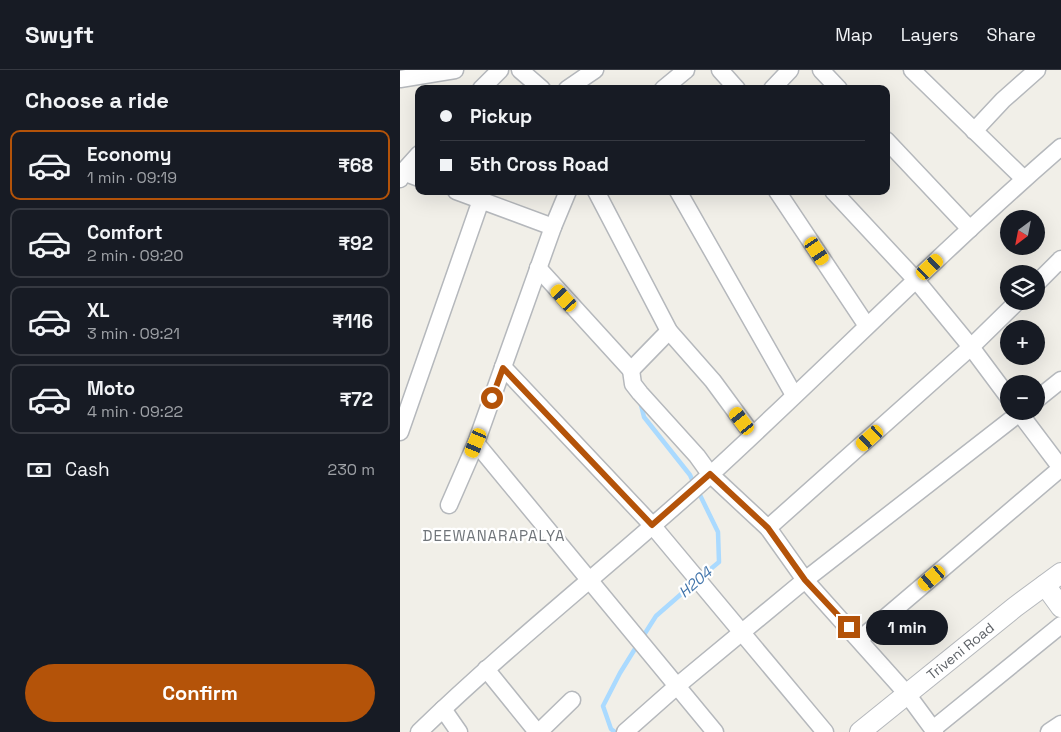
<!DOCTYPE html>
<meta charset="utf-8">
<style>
:root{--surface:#171b24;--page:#20242c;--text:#f1f3f6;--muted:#9ea1a6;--line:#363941;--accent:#b45309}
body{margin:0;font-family:"Space Grotesk",sans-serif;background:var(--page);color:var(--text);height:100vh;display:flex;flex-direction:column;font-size:19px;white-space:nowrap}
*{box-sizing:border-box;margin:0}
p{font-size:16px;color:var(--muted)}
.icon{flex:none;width:28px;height:28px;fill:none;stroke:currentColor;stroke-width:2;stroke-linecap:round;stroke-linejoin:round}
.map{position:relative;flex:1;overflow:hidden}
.details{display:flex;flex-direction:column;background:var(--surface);width:400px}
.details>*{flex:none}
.hud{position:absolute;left:15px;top:15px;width:475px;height:110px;border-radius:10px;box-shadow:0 5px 20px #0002;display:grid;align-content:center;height:110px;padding:0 25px;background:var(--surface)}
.needle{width:32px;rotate:212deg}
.buttons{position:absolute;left:600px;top:140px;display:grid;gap:10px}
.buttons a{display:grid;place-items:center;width:45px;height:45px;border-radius:50%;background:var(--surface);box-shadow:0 5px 20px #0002;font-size:25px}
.end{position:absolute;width:22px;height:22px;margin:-11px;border:6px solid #b45309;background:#fff;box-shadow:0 0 0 2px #fff}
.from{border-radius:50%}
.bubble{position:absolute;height:35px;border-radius:18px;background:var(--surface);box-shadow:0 5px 20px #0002;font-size:16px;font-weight:700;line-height:35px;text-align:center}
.car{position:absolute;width:15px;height:30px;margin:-15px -8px;border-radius:6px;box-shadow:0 0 4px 1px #0007;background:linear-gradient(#f5c518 24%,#345 0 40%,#f5c518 0 76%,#345 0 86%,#f5c518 0)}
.hud b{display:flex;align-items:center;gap:18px;height:48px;font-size:19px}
.hud b+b{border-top:1px solid var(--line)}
.hud i{width:12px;height:12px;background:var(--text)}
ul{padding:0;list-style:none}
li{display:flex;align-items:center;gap:15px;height:70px;margin:0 10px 8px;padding:0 15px;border:2px solid var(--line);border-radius:10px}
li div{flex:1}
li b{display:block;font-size:19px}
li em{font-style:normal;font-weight:700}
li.current{border-color:var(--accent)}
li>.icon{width:45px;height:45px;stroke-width:1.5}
h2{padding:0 25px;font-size:22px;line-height:60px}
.pay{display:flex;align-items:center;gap:12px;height:55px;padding:0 25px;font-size:19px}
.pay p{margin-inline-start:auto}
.button{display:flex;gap:10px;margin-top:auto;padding:10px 25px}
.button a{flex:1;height:58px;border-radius:30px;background:var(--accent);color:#fff;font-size:20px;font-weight:700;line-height:58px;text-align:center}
header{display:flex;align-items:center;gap:30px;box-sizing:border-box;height:70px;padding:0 25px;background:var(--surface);border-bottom:1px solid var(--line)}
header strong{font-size:24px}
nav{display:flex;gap:28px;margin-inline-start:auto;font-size:18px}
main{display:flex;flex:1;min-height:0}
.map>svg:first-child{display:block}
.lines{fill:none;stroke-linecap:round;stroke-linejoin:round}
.stream{stroke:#aadaff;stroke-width:4.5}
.minor-casing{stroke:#b5b8bc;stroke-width:19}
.tertiary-casing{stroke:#b5b8bc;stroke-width:22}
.minor{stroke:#fff;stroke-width:16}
.tertiary{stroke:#fff;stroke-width:20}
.route{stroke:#b45309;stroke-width:6}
.labels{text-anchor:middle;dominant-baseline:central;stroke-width:4.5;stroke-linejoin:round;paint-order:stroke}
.street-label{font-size:14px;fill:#5f6368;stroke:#fff}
.neighbourhood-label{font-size:15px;letter-spacing:1px;fill:#70757a;stroke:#fff}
.water-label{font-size:15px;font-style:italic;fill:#4174aa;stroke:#fff}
</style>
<header>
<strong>Swyft</strong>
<nav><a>Map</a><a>Layers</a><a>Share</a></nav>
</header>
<main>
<section class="details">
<h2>Choose a ride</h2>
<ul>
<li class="current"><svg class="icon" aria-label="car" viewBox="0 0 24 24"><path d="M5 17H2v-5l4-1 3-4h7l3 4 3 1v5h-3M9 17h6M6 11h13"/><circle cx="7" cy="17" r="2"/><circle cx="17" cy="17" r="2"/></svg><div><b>Economy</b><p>1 min · 09:19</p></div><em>₹68</em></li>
<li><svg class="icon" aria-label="car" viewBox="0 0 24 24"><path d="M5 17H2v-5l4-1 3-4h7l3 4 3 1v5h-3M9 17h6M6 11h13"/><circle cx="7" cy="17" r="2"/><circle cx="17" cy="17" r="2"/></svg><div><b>Comfort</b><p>2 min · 09:20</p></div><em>₹92</em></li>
<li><svg class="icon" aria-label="car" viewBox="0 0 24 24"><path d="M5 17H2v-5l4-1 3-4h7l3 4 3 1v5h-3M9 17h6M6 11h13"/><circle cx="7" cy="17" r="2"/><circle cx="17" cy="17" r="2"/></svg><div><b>XL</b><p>3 min · 09:21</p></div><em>₹116</em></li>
<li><svg class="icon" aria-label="car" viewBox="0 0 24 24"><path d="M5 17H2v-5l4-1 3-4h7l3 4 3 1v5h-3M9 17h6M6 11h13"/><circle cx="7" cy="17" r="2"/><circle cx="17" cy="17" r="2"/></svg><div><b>Moto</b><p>4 min · 09:22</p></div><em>₹72</em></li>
</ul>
<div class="pay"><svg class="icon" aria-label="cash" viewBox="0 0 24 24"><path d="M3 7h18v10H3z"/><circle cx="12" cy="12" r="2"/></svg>Cash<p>230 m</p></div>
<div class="button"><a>Confirm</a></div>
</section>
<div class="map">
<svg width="661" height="662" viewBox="0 0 661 662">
<rect width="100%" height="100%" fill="#f1efe8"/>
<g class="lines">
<g class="stream">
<polyline points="240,331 244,347 290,405 294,414"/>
<polyline points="298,421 318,462 319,492 301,507"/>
<polyline points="242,568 256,546 295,512"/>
<polyline points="215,662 211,659 203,636 220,603 238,574"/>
</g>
<g class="minor-casing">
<g id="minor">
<polyline points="120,0 142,19"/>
<polyline points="320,0 337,19"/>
<polyline points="421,0 439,19"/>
<polyline points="512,0 624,109"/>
<polyline points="0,9 55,0"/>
<polyline points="81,19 100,0"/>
<polyline points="167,19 195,0"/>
<polyline points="263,19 286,0"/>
<polyline points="372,19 390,0"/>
<polyline points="574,61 603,30 637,0"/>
<polyline points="486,70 570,159"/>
<polyline points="0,101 19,108"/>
<polyline points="0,109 3,102 19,84"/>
<polyline points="56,121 153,157"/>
<polyline points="196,121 269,261 313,311 352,364"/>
<polyline points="278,121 394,325"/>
<polyline points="377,121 467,256"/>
<polyline points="433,121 516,210 571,277 609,328"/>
<polyline points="138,198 231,300 269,261"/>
<polyline points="636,214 661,189"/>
<polyline points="103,297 252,455 425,662"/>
<polyline points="231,300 233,314 240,323 297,386 310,404 368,458 405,510 507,624 535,662"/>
<polyline points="636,330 661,310"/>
<polyline points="618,341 661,398"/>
<polyline points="0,362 81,130"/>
<polyline points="76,373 315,662"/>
<polyline points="49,435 76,373 153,157 168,121"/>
<polyline points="368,458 571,277 618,231"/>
<polyline points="460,569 661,398"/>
<polyline points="86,599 137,662"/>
<polyline points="43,639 59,662"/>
<polyline points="533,659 661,555"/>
<path d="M19,662C112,572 214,492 310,405C428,297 540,182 661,77"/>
<polyline points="139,662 172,630"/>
<polyline points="225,662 277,616 405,510 622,341"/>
<polyline points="649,662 661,654"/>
</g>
</g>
<g class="tertiary-casing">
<g id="tertiary">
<polyline points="645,515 661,537"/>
<path id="s1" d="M460,662L615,537L661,503"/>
</g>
</g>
<use href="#minor" class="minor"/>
<use href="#tertiary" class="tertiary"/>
</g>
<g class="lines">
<polyline class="route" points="92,328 103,298 252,455 310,404 368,458 405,510 449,557"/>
</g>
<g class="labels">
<g class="street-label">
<text stroke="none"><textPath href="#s1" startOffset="129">Triveni Road</textPath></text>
</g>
<g class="neighbourhood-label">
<text x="94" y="465">DEEWANARAPALYA</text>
</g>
<g class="water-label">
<text transform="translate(295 512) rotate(-41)">H204</text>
</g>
</g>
</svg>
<div class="buttons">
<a><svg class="needle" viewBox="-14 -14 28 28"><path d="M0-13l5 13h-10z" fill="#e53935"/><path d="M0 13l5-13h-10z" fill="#9ea1a6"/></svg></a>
<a><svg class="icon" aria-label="layers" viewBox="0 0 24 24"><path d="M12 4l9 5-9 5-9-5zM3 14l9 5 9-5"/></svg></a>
<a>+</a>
<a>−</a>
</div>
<i class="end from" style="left:92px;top:328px"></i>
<i class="end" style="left:449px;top:557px"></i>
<div class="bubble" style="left:466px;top:540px;width:82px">1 min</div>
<i class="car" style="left:417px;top:181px;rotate:146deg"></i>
<i class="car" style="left:530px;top:197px;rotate:47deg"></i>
<i class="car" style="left:164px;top:228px;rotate:318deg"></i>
<i class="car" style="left:342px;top:351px;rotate:323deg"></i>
<i class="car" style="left:470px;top:368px;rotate:228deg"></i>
<i class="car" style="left:76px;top:373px;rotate:203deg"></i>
<i class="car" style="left:532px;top:508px;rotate:230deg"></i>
<div class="hud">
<b><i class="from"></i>Pickup</b>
<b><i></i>5th Cross Road</b>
</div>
</div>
</main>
